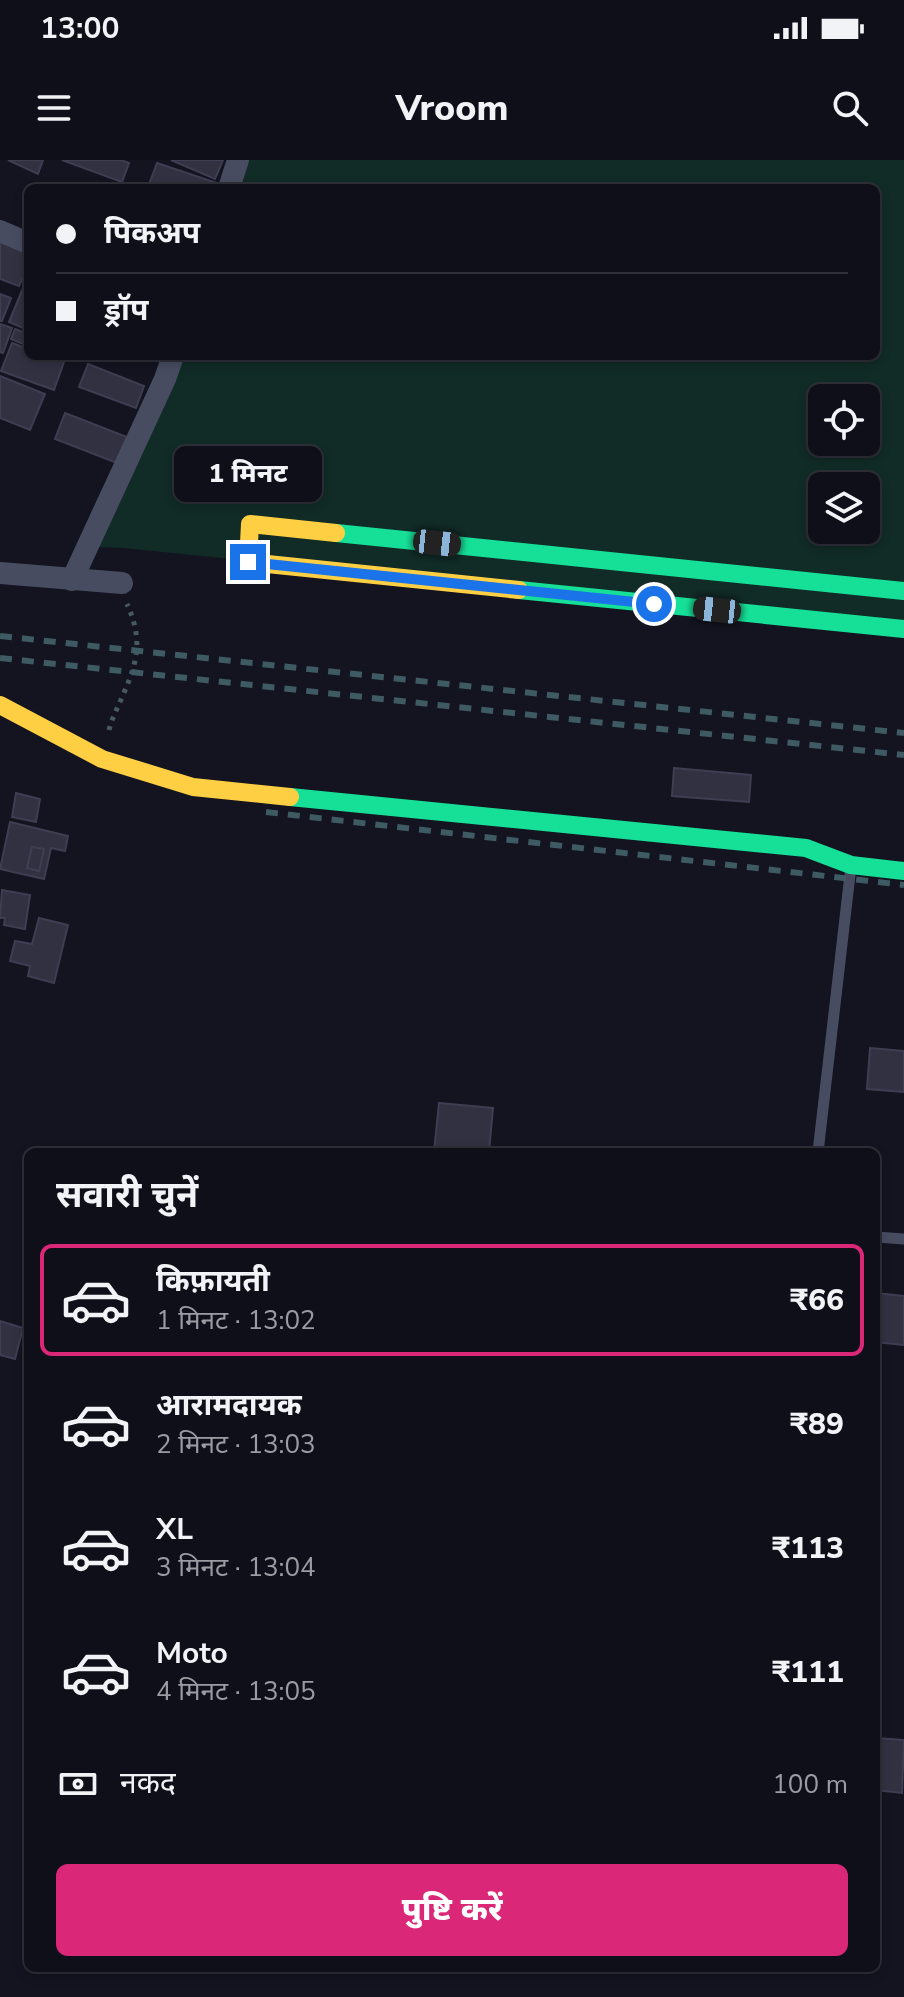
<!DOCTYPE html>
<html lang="hi">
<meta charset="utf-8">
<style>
:root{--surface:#0e0f18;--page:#1c1d25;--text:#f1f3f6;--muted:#9b9ca2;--line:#2e2f37;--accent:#db2777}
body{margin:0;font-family:"Nunito Sans","Noto Sans Devanagari",sans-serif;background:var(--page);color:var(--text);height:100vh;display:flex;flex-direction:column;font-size:30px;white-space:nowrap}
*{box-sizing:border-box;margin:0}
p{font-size:26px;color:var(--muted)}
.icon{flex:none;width:44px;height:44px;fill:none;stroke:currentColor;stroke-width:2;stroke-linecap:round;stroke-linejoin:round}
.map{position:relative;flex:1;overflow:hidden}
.side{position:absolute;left:24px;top:988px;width:856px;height:824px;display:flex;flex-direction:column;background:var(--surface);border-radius:12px;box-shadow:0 4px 12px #0003,0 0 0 2px var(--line)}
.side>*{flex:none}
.guide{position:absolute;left:24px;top:24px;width:856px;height:176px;border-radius:12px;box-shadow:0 4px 12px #0003,0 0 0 2px var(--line);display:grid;align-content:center;height:176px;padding:0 32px;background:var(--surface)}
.tools{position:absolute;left:808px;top:224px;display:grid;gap:16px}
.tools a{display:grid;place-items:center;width:72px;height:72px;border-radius:12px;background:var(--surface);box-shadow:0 4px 12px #0003,0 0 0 2px var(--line);font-size:40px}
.end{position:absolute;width:36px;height:36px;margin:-18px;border:10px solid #1a73e8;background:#fff;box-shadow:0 0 0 4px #fff}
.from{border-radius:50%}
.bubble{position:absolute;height:56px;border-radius:12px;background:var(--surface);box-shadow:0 4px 12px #0003,0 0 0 2px var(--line);font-size:26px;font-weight:800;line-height:56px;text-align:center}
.car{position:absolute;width:24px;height:48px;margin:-24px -12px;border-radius:10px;box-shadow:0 0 6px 2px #0007;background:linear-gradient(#222 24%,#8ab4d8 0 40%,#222 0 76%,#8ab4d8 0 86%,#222 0)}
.guide b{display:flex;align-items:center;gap:28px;height:76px;font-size:30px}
.guide b+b{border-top:2px solid var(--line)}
.guide i{width:20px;height:20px;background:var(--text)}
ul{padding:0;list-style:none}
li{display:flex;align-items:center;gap:24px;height:112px;margin:0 16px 12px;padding:0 16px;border:4px solid transparent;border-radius:12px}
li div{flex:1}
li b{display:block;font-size:30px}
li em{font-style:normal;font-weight:800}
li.selected{border-color:var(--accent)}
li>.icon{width:72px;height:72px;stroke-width:1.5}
h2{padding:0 32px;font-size:36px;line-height:96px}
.pay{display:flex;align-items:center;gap:20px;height:88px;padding:0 32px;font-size:30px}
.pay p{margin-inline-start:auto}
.action{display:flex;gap:16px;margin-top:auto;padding:16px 32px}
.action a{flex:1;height:92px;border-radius:12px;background:var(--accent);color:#fff;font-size:32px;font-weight:800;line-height:92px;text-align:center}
.status{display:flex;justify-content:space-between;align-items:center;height:56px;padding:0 40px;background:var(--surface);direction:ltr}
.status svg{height:22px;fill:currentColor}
header{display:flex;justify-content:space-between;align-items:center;height:104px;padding:0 32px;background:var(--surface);font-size:36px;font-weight:800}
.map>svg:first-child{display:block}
.green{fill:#112b27;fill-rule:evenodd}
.building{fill:#313142;stroke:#3e3e53;stroke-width:2;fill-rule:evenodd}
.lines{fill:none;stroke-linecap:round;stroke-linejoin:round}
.path{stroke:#465a62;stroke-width:5;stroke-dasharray:4 6;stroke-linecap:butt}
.lane{stroke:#484c61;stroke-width:11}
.street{stroke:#484c61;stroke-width:22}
.fast{stroke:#16e098;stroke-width:18}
.slow{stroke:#ffcf43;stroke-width:18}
.rail{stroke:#3e5a63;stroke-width:6;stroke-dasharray:12 10;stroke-linecap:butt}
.route{stroke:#1a73e8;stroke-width:10}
</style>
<div class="status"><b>13:00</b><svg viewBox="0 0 49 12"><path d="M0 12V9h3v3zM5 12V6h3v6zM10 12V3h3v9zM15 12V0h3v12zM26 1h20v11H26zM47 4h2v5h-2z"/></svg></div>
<header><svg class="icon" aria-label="menu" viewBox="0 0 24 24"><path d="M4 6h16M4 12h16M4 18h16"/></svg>Vroom<svg class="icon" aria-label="search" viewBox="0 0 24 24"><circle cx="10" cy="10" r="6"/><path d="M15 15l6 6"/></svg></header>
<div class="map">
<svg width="904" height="1837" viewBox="0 0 904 1837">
<rect width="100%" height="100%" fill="#131420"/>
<path class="green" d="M229,0H904V468L123,388L95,387L161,196H876V28H219ZM822,238H866V282H822ZM822,326H866V370H822Z"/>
<g class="building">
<polygon points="8,0 43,0 38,14"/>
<polygon points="62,0 121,0 129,3 122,22"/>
<polygon points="171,0 223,0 215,19"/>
<polygon points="157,3 217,23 215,28 148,27"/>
<polygon points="0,79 28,90 28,105 19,126 0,119"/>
<polygon points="28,116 28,170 9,162"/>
<polygon points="0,134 11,138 2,161 0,161"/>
<polygon points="0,164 12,168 3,193 0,192"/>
<polygon points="15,169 28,174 28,186 11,179"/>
<polygon points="12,183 28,189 28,196 48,196 64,202 54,230 1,211"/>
<polygon points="88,204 144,226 136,248 79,227"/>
<polygon points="0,216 45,234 30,270 0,258"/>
<polygon points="65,253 127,277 117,303 55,279"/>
<polygon points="674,608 751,615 749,642 672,636"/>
<polygon points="16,633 40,639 36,662 12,657"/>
<path d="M10,662L68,676L65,691L51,688L44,719L0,709ZM32,687L44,689L39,711L27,708Z"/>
<polygon points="32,687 44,689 39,711 27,708"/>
<polygon points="2,730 30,735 25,769 4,765 5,758 0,758"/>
<polygon points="39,758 68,765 54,823 28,816 30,806 10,801 15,781 32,784"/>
<polygon points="870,888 904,891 904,932 867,929"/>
<polygon points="439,943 493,948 489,992 434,992"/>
<polygon points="876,1133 904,1136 904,1185 876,1182"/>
<polygon points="0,1161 23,1168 15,1199 0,1195"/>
<polygon points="876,1578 904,1580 902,1633 876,1630"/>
</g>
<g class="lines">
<path class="path" d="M109,570C112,558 118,547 123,535C138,501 143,479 127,444"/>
<g class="lane">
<polyline points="818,992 851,706"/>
<polyline points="876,1077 904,1079"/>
</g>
<g class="street">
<polyline points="229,28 238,0"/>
<polyline points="0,71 28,83"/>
<polyline points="0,413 122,423"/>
<polyline points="72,420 165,219 173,196"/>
</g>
<g class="fast">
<polyline points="336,373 904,431"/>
<polyline points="519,430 904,469"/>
<polyline points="290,637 806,688 851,705 904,711"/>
</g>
<g class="slow">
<polyline points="336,373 250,364 248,402 519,430"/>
<polyline points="0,545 102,599 193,627 290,637"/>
</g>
<g class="rail">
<polyline points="0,476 904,573"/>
<polyline points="0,498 904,595"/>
<polyline points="266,652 904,725"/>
</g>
</g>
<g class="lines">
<polyline class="route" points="248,402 654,444"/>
</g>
</svg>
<div class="tools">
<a><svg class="icon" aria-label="locate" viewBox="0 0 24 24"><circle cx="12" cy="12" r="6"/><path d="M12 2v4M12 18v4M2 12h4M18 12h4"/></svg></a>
<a><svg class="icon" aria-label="layers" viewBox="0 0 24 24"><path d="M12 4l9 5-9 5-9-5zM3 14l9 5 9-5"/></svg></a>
</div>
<i class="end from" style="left:654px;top:444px"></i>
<i class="end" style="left:248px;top:402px"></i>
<div class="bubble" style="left:174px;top:286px;width:148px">1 मिनट</div>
<i class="car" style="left:437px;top:383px;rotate:96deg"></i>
<i class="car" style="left:717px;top:450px;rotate:276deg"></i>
<div class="guide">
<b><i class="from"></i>पिकअप</b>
<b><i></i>ड्रॉप</b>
</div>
<section class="side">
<h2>सवारी चुनें</h2>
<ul>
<li class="selected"><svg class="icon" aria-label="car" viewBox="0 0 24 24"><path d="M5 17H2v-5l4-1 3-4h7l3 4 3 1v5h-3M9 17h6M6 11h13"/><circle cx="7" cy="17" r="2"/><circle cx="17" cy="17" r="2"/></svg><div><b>किफ़ायती</b><p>1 मिनट · 13:02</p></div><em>₹66</em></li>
<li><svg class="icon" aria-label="car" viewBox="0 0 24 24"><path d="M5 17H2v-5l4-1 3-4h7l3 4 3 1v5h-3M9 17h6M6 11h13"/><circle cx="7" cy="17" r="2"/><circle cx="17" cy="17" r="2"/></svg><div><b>आरामदायक</b><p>2 मिनट · 13:03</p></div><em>₹89</em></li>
<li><svg class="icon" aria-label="car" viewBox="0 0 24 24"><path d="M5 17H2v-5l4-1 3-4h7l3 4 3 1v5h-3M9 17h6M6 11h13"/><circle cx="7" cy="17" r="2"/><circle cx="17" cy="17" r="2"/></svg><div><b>XL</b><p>3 मिनट · 13:04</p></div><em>₹113</em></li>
<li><svg class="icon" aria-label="car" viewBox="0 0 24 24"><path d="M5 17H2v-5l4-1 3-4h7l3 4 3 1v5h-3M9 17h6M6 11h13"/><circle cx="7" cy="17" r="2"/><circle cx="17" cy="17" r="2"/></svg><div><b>Moto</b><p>4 मिनट · 13:05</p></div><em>₹111</em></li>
</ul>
<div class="pay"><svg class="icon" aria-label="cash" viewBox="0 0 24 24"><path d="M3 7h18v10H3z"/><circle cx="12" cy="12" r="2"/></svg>नकद<p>100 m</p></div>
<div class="action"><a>पुष्टि करें</a></div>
</section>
</div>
